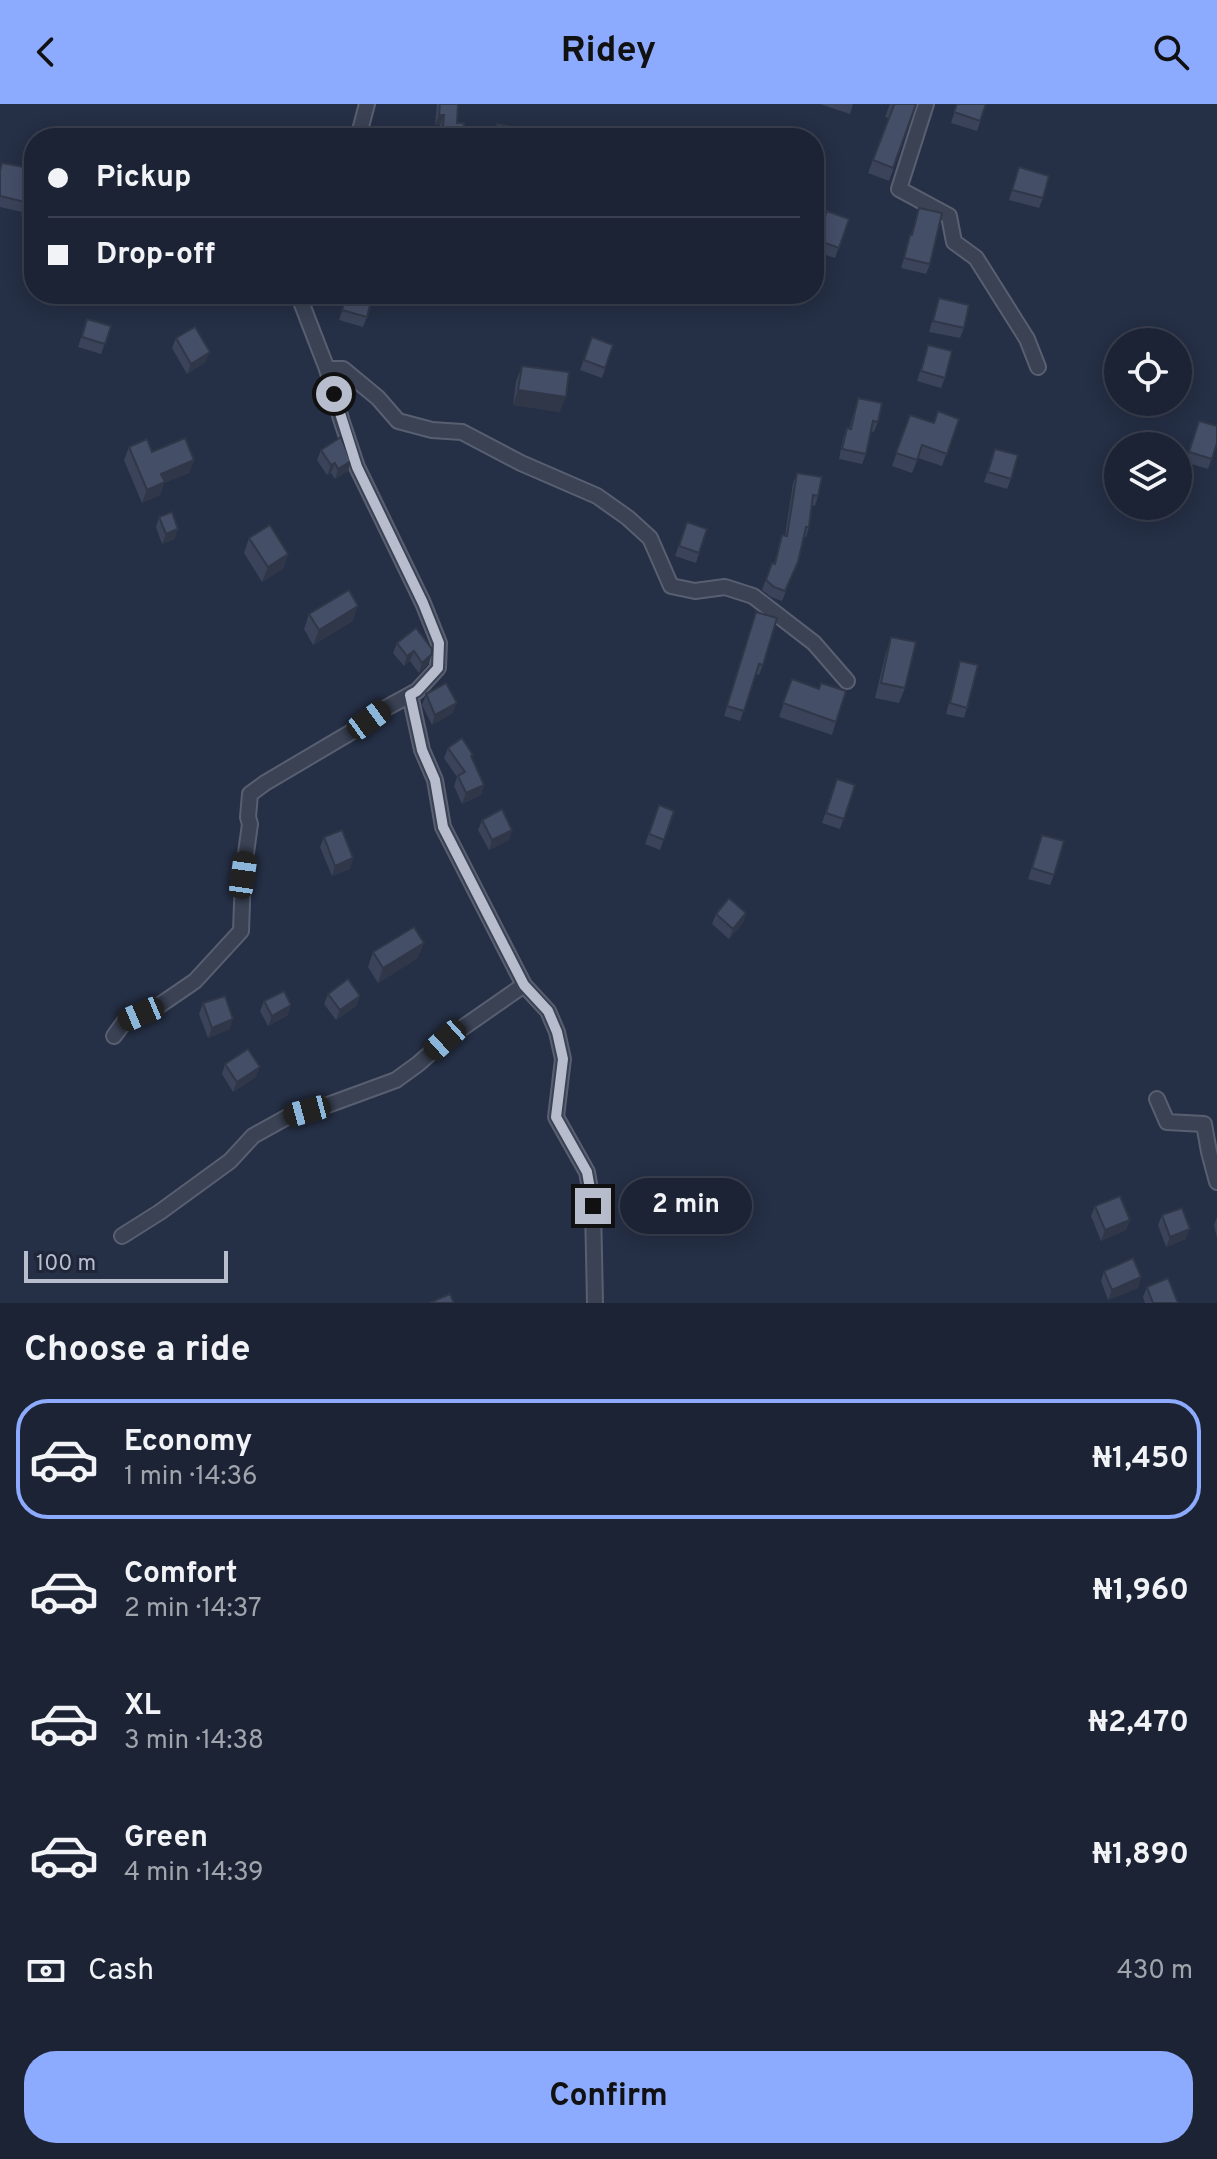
<!DOCTYPE html>
<meta charset="utf-8">
<style>
:root{--surface:#1c2334;--page:#292f40;--text:#f1f3f6;--muted:#a0a4ac;--line:#3a404f;--accent:#8caafe}
body{margin:0;font-family:Overpass,sans-serif;background:var(--page);color:var(--text);height:100vh;display:flex;flex-direction:column;font-size:30px;white-space:nowrap}
*{box-sizing:border-box;margin:0}
p{font-size:26px;color:var(--muted)}
.icon{flex:none;width:44px;height:44px;fill:none;stroke:currentColor;stroke-width:2;stroke-linecap:round;stroke-linejoin:round}
.map{position:relative;height:1199px;overflow:hidden}
.side{display:flex;flex-direction:column;background:var(--surface);flex:1}
.side>*{flex:none}
.hud{position:absolute;left:24px;top:24px;width:800px;height:176px;border-radius:32px;box-shadow:0 4px 20px #0003,0 0 0 2px var(--line);display:grid;align-content:center;height:176px;padding:0 24px;background:var(--surface)}
.fabs{position:absolute;left:1104px;top:224px;display:grid;gap:16px}
.fabs a{display:grid;place-items:center;width:88px;height:88px;border-radius:50%;background:var(--surface);box-shadow:0 4px 20px #0003,0 0 0 2px var(--line);font-size:40px}
.scale{position:absolute;left:24px;bottom:20px;width:204px;box-sizing:border-box;padding-left:8px;border:4px solid #b7bdcd;border-top:0;font-size:22px;line-height:28px;white-space:nowrap;color:#b7bdcd;-webkit-text-stroke:6px #1f2639;paint-order:stroke}
.end{position:absolute;width:36px;height:36px;margin:-18px;border:10px solid #b7bdcd;background:#111;box-shadow:0 0 0 4px #111}
.from{border-radius:50%}
.bubble{position:absolute;height:56px;border-radius:28px;background:var(--surface);box-shadow:0 4px 20px #0003,0 0 0 2px var(--line);font-size:26px;font-weight:700;line-height:56px;text-align:center}
.car{position:absolute;width:24px;height:48px;margin:-24px -12px;border-radius:10px;box-shadow:0 0 6px 2px #0007;background:linear-gradient(#222 24%,#8ab4d8 0 40%,#222 0 76%,#8ab4d8 0 86%,#222 0)}
.hud b{display:flex;align-items:center;gap:28px;height:76px;font-size:30px}
.hud b+b{border-top:2px solid var(--line)}
.hud i{width:20px;height:20px;background:var(--text)}
ul{padding:0;list-style:none}
li{display:flex;align-items:center;gap:24px;height:120px;margin:0 16px 12px;padding:0 8px;border:4px solid transparent;border-radius:32px}
li div{flex:1}
li b{display:block;font-size:30px}
li em{font-style:normal;font-weight:700}
li.current{border-color:var(--accent)}
li>.icon{width:72px;height:72px;stroke-width:1.5}
h2{padding:0 24px;font-size:36px;line-height:96px}
.pay{display:flex;align-items:center;gap:20px;height:88px;padding:0 24px;font-size:30px}
.pay p{margin-inline-start:auto}
.button{display:flex;gap:16px;margin-top:auto;padding:16px 24px}
.button a{flex:1;height:92px;border-radius:32px;background:var(--accent);color:#111;font-size:32px;font-weight:700;line-height:92px;text-align:center}
header{display:flex;justify-content:space-between;align-items:center;height:104px;padding:0 24px;background:var(--accent);color:#111;font-size:36px;font-weight:700}
.map>svg:first-child{display:block}
.lines{fill:none;stroke-linecap:round;stroke-linejoin:round}
.minor-casing{stroke:#585f71;stroke-width:18}
.minor{stroke:#3a4254;stroke-width:14}
.wall{fill:#3a4359}
.shaded-wall{fill:#303748}
.building{fill:#444e67;stroke:#303748;stroke-width:2}
.route{stroke:#b7bdcd;stroke-width:10}
</style>
<header><svg class="icon" aria-label="back" viewBox="0 0 24 24"><path d="M15 5l-7 7 7 7"/></svg>Ridey<svg class="icon" aria-label="search" viewBox="0 0 24 24"><circle cx="10" cy="10" r="6"/><path d="M15 15l6 6"/></svg></header>
<div class="map">
<svg width="1217" height="1199" viewBox="0 0 1217 1199">
<rect width="100%" height="100%" fill="#252f45"/>
<g class="lines">
<g class="minor-casing">
<g id="minor">
<polyline points="926,0 899,85 949,112 954,138 976,154 1027,235 1038,263"/>
<polyline points="358,34 367,0"/>
<polyline points="327,265 343,265 378,294 398,317 432,326 462,328 521,359 597,392 628,414 650,434 671,482 695,487 725,483 753,492 814,539 847,577"/>
<polyline points="524,881 548,907 557,928 563,955 556,1013 587,1068 593,1102 595,1199"/>
<polyline points="114,932 125,917 157,903 195,877 241,827 243,771 250,720 248,713 250,690 265,679 353,627 386,604 417,587 438,564 439,539 423,499 357,363 341,315 327,265 298,190"/>
<polyline points="1157,995 1167,1018 1204,1020 1209,1048 1217,1078"/>
<polyline points="122,1132 160,1108 230,1057 253,1032 289,1012 325,1002 396,976 418,960 445,936 524,881 443,723 435,676 422,646 410,591"/>
</g>
</g>
<use href="#minor" class="minor"/>
</g>
<g class="wall">
<polygon points="437,0 458,0 457,19 463,34 439,34 440,21 435,21"/>
<polygon points="820,0 853,0 850,10"/>
<polygon points="890,0 916,0 889,77 868,69 889,14 885,13"/>
<polygon points="957,0 986,0 977,27 951,19"/>
<polygon points="2,59 34,65 34,113 21,111 22,108 0,103 0,64"/>
<polygon points="1019,63 1043,94 1039,104 1009,96"/>
<polygon points="919,104 930,160 926,170 901,164"/>
<polygon points="827,107 849,115 835,154 814,147"/>
<polygon points="71,190 89,190 87,195 71,191"/>
<polygon points="347,190 367,213 363,223 339,216"/>
<polygon points="939,194 964,224 960,234 929,228"/>
<polygon points="87,215 111,222 101,250 78,243"/>
<polygon points="592,233 613,241 602,274 580,266"/>
<polygon points="176,234 206,258 187,270 172,244"/>
<polygon points="928,241 945,274 941,284 917,277"/>
<polygon points="522,262 560,308 513,301 516,277"/>
<polygon points="858,294 878,318 874,328 870,327 866,350 862,360 839,355 843,334 847,324 849,325"/>
<polygon points="910,311 934,319 959,315 942,362 918,354 912,369 892,362"/>
<polygon points="1199,317 1217,339 1208,365 1185,358"/>
<polygon points="129,343 152,348 194,356 189,369 164,379 160,391 142,399 124,356"/>
<polygon points="995,345 1011,375 1007,385 984,378"/>
<polygon points="321,346 348,367 335,375 331,369 327,371 317,356"/>
<polygon points="797,369 818,392 815,402 812,401 809,423 806,433 804,433 798,458 782,497 771,493 762,486 772,459 774,460 782,431 785,431 793,379"/>
<polygon points="159,413 175,435 162,440 156,423"/>
<polygon points="687,418 707,425 696,459 675,452"/>
<polygon points="249,434 288,450 283,465 262,478 244,449"/>
<polygon points="309,510 353,517 313,541 304,525"/>
<polygon points="753,518 763,561 759,571 756,570 740,617 724,612"/>
<polygon points="891,533 905,584 899,599 875,594 886,548"/>
<polygon points="397,539 432,550 428,560 419,569 410,557 404,562 393,549"/>
<polygon points="960,557 967,604 964,614 946,610"/>
<polygon points="792,575 836,618 832,631 779,613"/>
<polygon points="426,590 453,609 432,621 422,601"/>
<polygon points="448,644 472,654 484,681 481,691 462,700 454,682 457,673 444,654"/>
<polygon points="837,675 855,681 840,725 822,719"/>
<polygon points="659,701 674,707 660,746 645,740"/>
<polygon points="482,716 512,726 509,736 489,746 478,726"/>
<polygon points="1042,731 1054,771 1050,781 1028,775"/>
<polygon points="324,733 353,754 350,765 332,772 320,743"/>
<polygon points="746,809 743,819 729,835 712,820 716,810"/>
<polygon points="373,848 418,854 378,879 368,863"/>
<polygon points="328,890 360,892 356,902 336,916 324,900"/>
<polygon points="264,897 288,911 268,922 260,907"/>
<polygon points="203,899 230,925 208,934 199,910"/>
<polygon points="225,960 256,973 233,988 222,970"/>
<polygon points="1095,1102 1130,1116 1126,1126 1101,1137 1091,1112"/>
<polygon points="1162,1111 1186,1135 1166,1143 1158,1121"/>
<polygon points="1217,1113 1217,1134 1214,1121"/>
<polygon points="1104,1167 1141,1173 1138,1184 1108,1196 1101,1177"/>
<polygon points="1147,1183 1178,1199 1145,1199 1143,1193"/>
</g>
<g class="shaded-wall">
<polygon points="439,11 444,11 440,21 435,21"/>
<polygon points="210,248 206,258 187,270 191,260"/>
<polygon points="518,286 566,293 560,308 513,301"/>
<polygon points="194,356 189,369 164,379 160,391 142,399 147,386 161,370"/>
<polygon points="351,357 348,367 335,375 338,365"/>
<polygon points="335,359 331,369 327,371 331,361"/>
<polygon points="178,425 175,435 162,440 166,430"/>
<polygon points="288,450 283,465 262,478 268,463"/>
<polygon points="358,502 353,517 313,541 319,526"/>
<polygon points="414,547 410,557 404,562 407,552"/>
<polygon points="432,550 428,560 419,569 422,559"/>
<polygon points="457,599 453,609 432,621 435,611"/>
<polygon points="484,681 481,691 462,700 466,689"/>
<polygon points="512,726 509,736 489,746 492,736"/>
<polygon points="353,754 350,765 332,772 335,762"/>
<polygon points="746,809 743,819 729,835 733,825"/>
<polygon points="424,839 418,854 378,879 383,864"/>
<polygon points="360,892 356,902 336,916 340,906"/>
<polygon points="291,901 288,911 268,922 272,912"/>
<polygon points="233,915 230,925 208,934 212,924"/>
<polygon points="260,963 256,973 233,988 237,978"/>
<polygon points="1130,1116 1126,1126 1101,1137 1105,1126"/>
<polygon points="1190,1125 1186,1135 1166,1143 1170,1133"/>
<polygon points="1141,1173 1138,1184 1108,1196 1112,1186"/>
</g>
<g class="building">
<polygon points="440,0 458,0 457,19 464,19 463,34 442,34 444,11 439,11"/>
<polygon points="892,0 916,0 893,64 873,56 894,1"/>
<polygon points="957,0 986,0 980,17 954,8"/>
<polygon points="497,20 517,24 516,34 494,34"/>
<polygon points="2,59 34,65 34,103 25,101 25,98 0,92 0,67"/>
<polygon points="1019,63 1049,72 1043,94 1012,86"/>
<polygon points="919,104 942,109 930,160 904,154 910,131 912,131"/>
<polygon points="827,107 849,115 839,144 817,136"/>
<polygon points="347,190 356,190 372,194 367,213 342,206"/>
<polygon points="939,194 969,201 964,224 933,217"/>
<polygon points="87,215 111,222 105,240 82,233"/>
<polygon points="195,223 210,248 191,260 176,234"/>
<polygon points="592,233 613,241 605,264 584,256"/>
<polygon points="928,241 952,247 945,274 921,267"/>
<polygon points="522,262 569,268 566,293 518,286"/>
<polygon points="858,294 882,299 878,318 873,317 866,350 842,345 847,324 851,325"/>
<polygon points="938,307 959,315 947,350 922,341 917,356 896,349 910,311 934,319"/>
<polygon points="1199,317 1217,322 1217,339 1212,355 1189,348"/>
<polygon points="341,333 351,357 338,365 335,359 331,361 321,346"/>
<polygon points="185,334 194,356 161,370 165,378 147,386 129,343 147,335 152,348"/>
<polygon points="995,345 1018,351 1011,375 988,368"/>
<polygon points="797,369 822,373 818,392 813,391 809,423 806,423 798,458 785,487 774,483 766,476 772,459 775,460 782,431 787,432"/>
<polygon points="172,408 178,425 166,430 159,413"/>
<polygon points="687,418 707,425 699,449 679,442"/>
<polygon points="270,421 288,450 268,463 249,434"/>
<polygon points="349,486 358,502 319,526 309,510"/>
<polygon points="756,508 777,514 763,561 759,560 744,607 727,602"/>
<polygon points="416,524 432,545 432,550 422,559 414,547 407,552 397,539"/>
<polygon points="891,533 916,538 905,584 881,579"/>
<polygon points="960,557 978,561 967,604 950,599"/>
<polygon points="792,575 819,585 821,579 846,587 836,618 783,599"/>
<polygon points="446,579 457,599 435,611 426,590"/>
<polygon points="462,634 473,651 471,652 484,681 466,689 458,672 465,668 448,644"/>
<polygon points="837,675 855,681 844,715 826,709"/>
<polygon points="659,701 674,707 664,736 649,730"/>
<polygon points="502,705 512,726 492,736 482,716"/>
<polygon points="342,726 353,754 335,762 324,733"/>
<polygon points="1042,731 1064,737 1054,771 1032,764"/>
<polygon points="729,794 746,809 733,825 716,810"/>
<polygon points="414,823 424,839 383,864 373,848"/>
<polygon points="348,875 360,892 340,906 328,890"/>
<polygon points="284,887 291,901 272,912 264,897"/>
<polygon points="225,892 233,915 212,924 203,899"/>
<polygon points="248,945 260,963 237,978 225,960"/>
<polygon points="1120,1092 1130,1116 1105,1126 1095,1102"/>
<polygon points="1182,1104 1190,1125 1170,1133 1162,1111"/>
<polygon points="1133,1154 1141,1173 1112,1186 1104,1167"/>
<polygon points="1168,1174 1178,1199 1153,1199 1147,1183"/>
<polygon points="450,1190 454,1199 429,1199"/>
</g>
<g class="lines">
<polyline class="route" points="334,290 357,363 423,499 439,539 438,564 417,587 410,591 422,646 435,676 443,723 524,881 548,907 557,928 563,955 556,1013 587,1068 593,1102"/>
</g>
</svg>
<div class="fabs">
<a><svg class="icon" aria-label="locate" viewBox="0 0 24 24"><circle cx="12" cy="12" r="6"/><path d="M12 2v4M12 18v4M2 12h4M18 12h4"/></svg></a>
<a><svg class="icon" aria-label="layers" viewBox="0 0 24 24"><path d="M12 4l9 5-9 5-9-5zM3 14l9 5 9-5"/></svg></a>
</div>
<div class="scale">100 m</div>
<i class="end from" style="left:334px;top:290px"></i>
<i class="end" style="left:593px;top:1102px"></i>
<div class="bubble" style="left:620px;top:1074px;width:132px">2 min</div>
<i class="car" style="left:369px;top:616px;rotate:54deg"></i>
<i class="car" style="left:243px;top:771px;rotate:8deg"></i>
<i class="car" style="left:141px;top:910px;rotate:247deg"></i>
<i class="car" style="left:445px;top:936px;rotate:228deg"></i>
<i class="car" style="left:307px;top:1007px;rotate:255deg"></i>
<div class="hud">
<b><i class="from"></i>Pickup</b>
<b><i></i>Drop-off</b>
</div>
</div>
<section class="side">
<h2>Choose a ride</h2>
<ul>
<li class="current"><svg class="icon" aria-label="car" viewBox="0 0 24 24"><path d="M5 17H2v-5l4-1 3-4h7l3 4 3 1v5h-3M9 17h6M6 11h13"/><circle cx="7" cy="17" r="2"/><circle cx="17" cy="17" r="2"/></svg><div><b>Economy</b><p>1 min · 14:36</p></div><em>₦1,450</em></li>
<li><svg class="icon" aria-label="car" viewBox="0 0 24 24"><path d="M5 17H2v-5l4-1 3-4h7l3 4 3 1v5h-3M9 17h6M6 11h13"/><circle cx="7" cy="17" r="2"/><circle cx="17" cy="17" r="2"/></svg><div><b>Comfort</b><p>2 min · 14:37</p></div><em>₦1,960</em></li>
<li><svg class="icon" aria-label="car" viewBox="0 0 24 24"><path d="M5 17H2v-5l4-1 3-4h7l3 4 3 1v5h-3M9 17h6M6 11h13"/><circle cx="7" cy="17" r="2"/><circle cx="17" cy="17" r="2"/></svg><div><b>XL</b><p>3 min · 14:38</p></div><em>₦2,470</em></li>
<li><svg class="icon" aria-label="car" viewBox="0 0 24 24"><path d="M5 17H2v-5l4-1 3-4h7l3 4 3 1v5h-3M9 17h6M6 11h13"/><circle cx="7" cy="17" r="2"/><circle cx="17" cy="17" r="2"/></svg><div><b>Green</b><p>4 min · 14:39</p></div><em>₦1,890</em></li>
</ul>
<div class="pay"><svg class="icon" aria-label="cash" viewBox="0 0 24 24"><path d="M3 7h18v10H3z"/><circle cx="12" cy="12" r="2"/></svg>Cash<p>430 m</p></div>
<div class="button"><a>Confirm</a></div>
</section>
